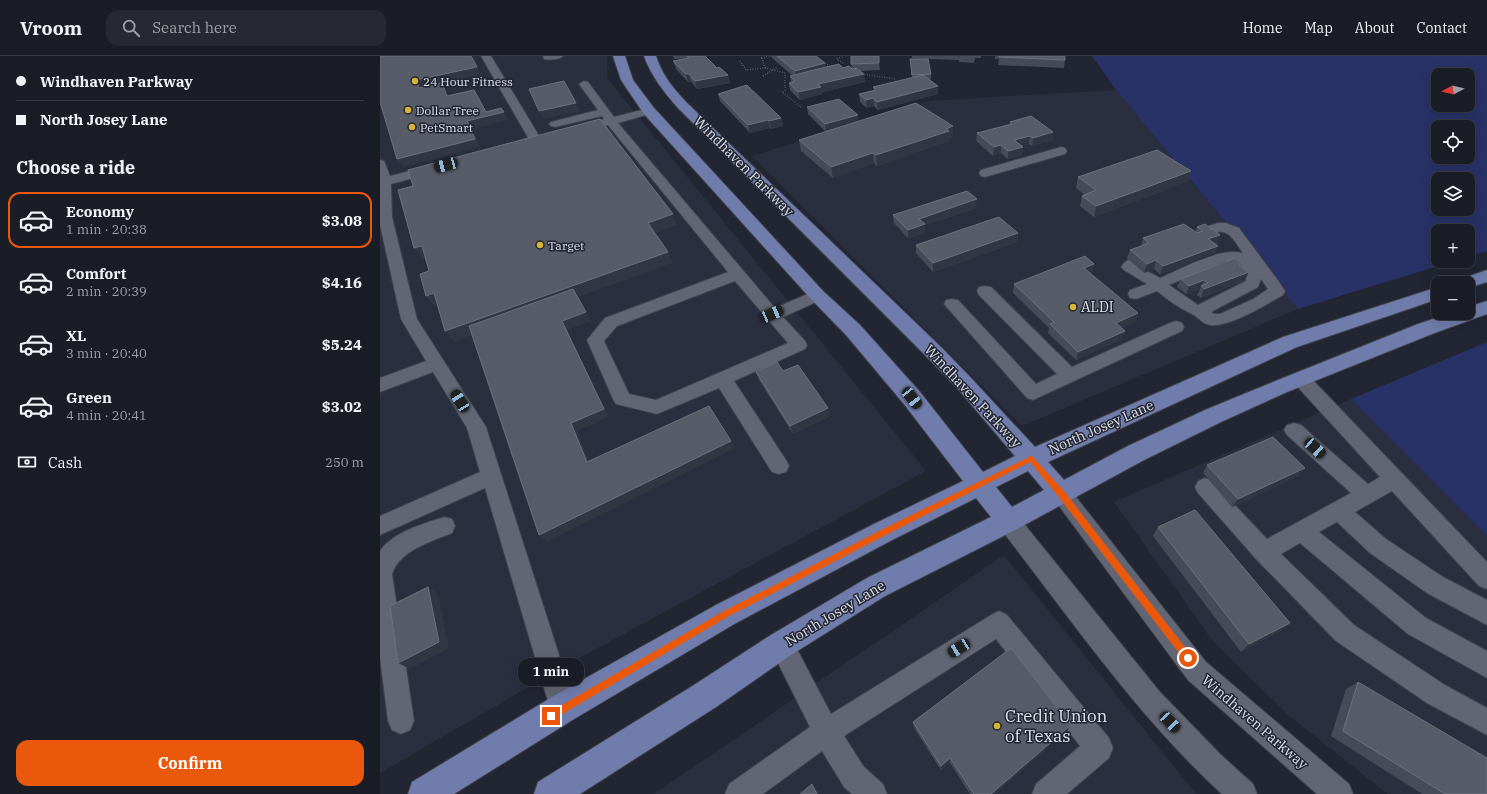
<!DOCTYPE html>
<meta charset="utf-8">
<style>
:root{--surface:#1a1c26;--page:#272932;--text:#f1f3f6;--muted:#9fa1a7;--line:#383a43;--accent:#ea580c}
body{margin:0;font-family:"IBM Plex Serif",serif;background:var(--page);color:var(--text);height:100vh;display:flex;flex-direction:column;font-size:15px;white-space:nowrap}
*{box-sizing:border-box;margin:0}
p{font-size:13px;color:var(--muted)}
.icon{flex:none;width:22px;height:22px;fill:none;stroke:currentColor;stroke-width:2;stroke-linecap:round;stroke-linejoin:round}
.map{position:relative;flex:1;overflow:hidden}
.panel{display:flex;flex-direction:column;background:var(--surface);width:380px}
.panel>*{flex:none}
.guide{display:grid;align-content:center;height:88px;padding:0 16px;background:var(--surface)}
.needle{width:26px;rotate:263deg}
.controls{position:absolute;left:1051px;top:12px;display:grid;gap:8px}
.controls a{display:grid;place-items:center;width:44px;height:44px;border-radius:8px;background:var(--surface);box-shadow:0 4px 16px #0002,0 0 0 1px var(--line);font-size:20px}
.end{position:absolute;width:18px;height:18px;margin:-9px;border:5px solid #ea580c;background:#fff;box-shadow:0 0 0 2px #fff}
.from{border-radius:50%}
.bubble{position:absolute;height:28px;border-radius:12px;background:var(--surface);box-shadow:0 4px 16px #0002,0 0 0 1px var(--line);font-size:13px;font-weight:700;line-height:28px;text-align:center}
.car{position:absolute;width:12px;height:24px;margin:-12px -6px;border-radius:5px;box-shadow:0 0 3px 1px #0007;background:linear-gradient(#222 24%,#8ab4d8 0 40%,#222 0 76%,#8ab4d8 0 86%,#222 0)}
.guide b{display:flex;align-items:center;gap:14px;height:38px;font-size:15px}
.guide b+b{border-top:1px solid var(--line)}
.guide i{width:10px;height:10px;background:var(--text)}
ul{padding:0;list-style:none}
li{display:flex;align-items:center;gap:12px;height:56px;margin:0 8px 6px;padding:0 8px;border:2px solid transparent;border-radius:12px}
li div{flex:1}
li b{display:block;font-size:15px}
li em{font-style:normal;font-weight:700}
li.selected{border-color:var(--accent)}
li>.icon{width:36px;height:36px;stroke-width:1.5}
h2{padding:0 16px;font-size:18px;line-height:48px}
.pay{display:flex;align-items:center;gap:10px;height:44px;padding:0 16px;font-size:15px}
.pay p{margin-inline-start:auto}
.action{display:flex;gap:8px;margin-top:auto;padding:8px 16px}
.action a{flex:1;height:46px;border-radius:12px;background:var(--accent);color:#fff;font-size:16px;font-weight:700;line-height:46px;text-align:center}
header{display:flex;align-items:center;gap:24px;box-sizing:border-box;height:56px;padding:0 20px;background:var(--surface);border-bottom:1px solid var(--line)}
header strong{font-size:19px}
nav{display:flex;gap:22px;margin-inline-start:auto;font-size:14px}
.search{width:280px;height:36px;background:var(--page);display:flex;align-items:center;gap:10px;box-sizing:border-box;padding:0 14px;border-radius:12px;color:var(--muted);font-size:15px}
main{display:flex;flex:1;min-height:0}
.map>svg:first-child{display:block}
.built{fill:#2a2f40}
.green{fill:#283266;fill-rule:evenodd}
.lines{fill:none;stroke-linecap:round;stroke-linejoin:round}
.minor-casing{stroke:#3f414b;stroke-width:2}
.major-casing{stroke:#3f414b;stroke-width:2}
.path{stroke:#828590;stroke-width:1.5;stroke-dasharray:0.5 2;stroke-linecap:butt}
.minor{fill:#626674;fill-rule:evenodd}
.major{fill:#707cab;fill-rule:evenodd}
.wall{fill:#474b58}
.shaded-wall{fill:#323542}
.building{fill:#585c68;stroke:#6d717c}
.route{fill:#ea580c}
.poi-dot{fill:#d8b434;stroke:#222532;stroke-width:1.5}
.labels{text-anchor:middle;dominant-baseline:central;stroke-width:3;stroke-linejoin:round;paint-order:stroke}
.far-poi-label{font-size:12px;fill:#dfe2ea;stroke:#222532;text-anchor:start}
.street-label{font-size:14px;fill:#dfe2ea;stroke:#222532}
.poi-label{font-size:14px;fill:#dfe2ea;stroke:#222532;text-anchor:start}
.near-poi-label{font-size:17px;fill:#dfe2ea;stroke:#222532;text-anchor:start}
</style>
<header>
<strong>Vroom</strong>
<div class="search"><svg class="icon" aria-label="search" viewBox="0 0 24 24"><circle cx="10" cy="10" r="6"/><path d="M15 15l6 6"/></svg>Search here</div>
<nav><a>Home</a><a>Map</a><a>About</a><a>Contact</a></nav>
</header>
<main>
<section class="panel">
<div class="guide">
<b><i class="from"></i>Windhaven Parkway</b>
<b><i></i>North Josey Lane</b>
</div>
<h2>Choose a ride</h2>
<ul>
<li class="selected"><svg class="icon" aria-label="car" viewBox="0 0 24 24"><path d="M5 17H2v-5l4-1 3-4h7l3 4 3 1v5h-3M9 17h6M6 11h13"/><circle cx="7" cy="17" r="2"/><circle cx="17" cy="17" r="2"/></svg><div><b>Economy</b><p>1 min · 20:38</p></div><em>$3.08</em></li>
<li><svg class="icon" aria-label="car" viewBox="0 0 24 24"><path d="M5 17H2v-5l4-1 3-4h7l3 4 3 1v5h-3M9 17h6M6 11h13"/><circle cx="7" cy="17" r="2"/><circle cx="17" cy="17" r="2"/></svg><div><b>Comfort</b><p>2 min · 20:39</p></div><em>$4.16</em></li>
<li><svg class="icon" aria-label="car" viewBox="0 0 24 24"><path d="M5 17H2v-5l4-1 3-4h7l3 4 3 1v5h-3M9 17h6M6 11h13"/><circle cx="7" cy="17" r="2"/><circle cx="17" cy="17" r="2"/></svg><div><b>XL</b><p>3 min · 20:40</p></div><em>$5.24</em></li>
<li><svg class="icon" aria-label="car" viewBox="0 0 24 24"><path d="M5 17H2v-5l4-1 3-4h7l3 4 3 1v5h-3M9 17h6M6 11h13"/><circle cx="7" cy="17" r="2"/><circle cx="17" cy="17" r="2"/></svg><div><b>Green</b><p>4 min · 20:41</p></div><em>$3.02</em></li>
</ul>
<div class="pay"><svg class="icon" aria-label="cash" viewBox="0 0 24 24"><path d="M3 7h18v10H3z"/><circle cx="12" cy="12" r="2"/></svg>Cash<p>250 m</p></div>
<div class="action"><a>Confirm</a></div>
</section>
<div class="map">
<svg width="1107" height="738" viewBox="0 0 1107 738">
<rect width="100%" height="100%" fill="#222532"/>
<g class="built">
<polygon points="8,0 227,0 227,22 546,415 190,607 0,717 0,2"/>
<polygon points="736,34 918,253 642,370 372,100 548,45"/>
<polygon points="971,343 1107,480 1107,738 1008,738 909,660 832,584 734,446"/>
<polygon points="624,499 816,738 274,738"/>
</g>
<g class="green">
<path d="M712,0H1107V195L1088,201V175H1058V205H1074L918,253L736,34ZM1058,19H1088V49H1058ZM1058,71H1088V101H1058ZM1058,123H1088V153H1058Z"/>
<polygon points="1107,286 1107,480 971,343"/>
</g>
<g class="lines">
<g class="minor-casing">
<g id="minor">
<polygon points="101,0 111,0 162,85 160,88 152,88 150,85"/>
<path d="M163,0H183C179,4 169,4 164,3Z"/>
<path d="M204,25L208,26L234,61L269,52L273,53L275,55L273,57L238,67L395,252L437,234L443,235L445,239L443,243L403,261L425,285L427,289L425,293L354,325L406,404L409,410L406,416L399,418L392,416L339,332L277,358L236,348L233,343L207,284L225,262L348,216L228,69L220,71L216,70L214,68L216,66L224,63L222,60L175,71L171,70L169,68L171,66L218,54L199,28ZM355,225L408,287L276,344L249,338L224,285L237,270Z"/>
<polygon points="681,91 685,92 687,95 685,98 605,121 601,120 599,117 601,114"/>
<polygon points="0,104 4,105 10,120 53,109 57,110 59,113 57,116 11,128 12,161 37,263 106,371 196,652 192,661 183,665 174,661 170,652 105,432 0,479 0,460 100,416 87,372 53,316 0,336 0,322 46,305 21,263 0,169"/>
<path d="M838,167H846L859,172L899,226L905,235L903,239C887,248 849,272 830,269C823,268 819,262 812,258C799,252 788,244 777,235L756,243L750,242L748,238L750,234L767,228L744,214L741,211C746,204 749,202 757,204L759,207L757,210L780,222C802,213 838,191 863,197C855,186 849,171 834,177C828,180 824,182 818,180L816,177L822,172ZM845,205H854L866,221V225L818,249L789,229ZM881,223L888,233L873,243L840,258H834L831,256L878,231Z"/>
<polygon points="605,230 611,231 692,311 790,267 796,265 802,267 804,271 802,275 653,344 647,342 564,248 566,244 572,243 578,244 656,328 677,318 599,239 597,235 599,231"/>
<polygon points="921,316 927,318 1107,506 1107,533 1099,530 1012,435 975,456 1006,483 1063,521 1107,544 1107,569 1047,537 990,497 957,466 939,476 1046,562 1107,595 1107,622 1028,578 920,487 901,498 974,569 1065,629 1107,652 1107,679 1047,647 956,585 876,503 818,437 815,431 818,425 825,422 832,425 887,483 971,437 907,379 904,374 907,369 914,367 921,369 988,428 1000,421 915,328 912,323 915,318"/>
<polygon points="681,428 688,431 826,606 969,728 973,738 937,738 808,624 674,443 671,437 674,431"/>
<path d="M628,456L636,458L779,635L840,698L873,728L877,738H842C757,660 691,563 620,472L617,465L620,458Z"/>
<path d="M64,461L72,463L75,470L72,477C51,486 20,494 12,518L34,665L30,674L21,678L12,674L8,665L0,602V495C13,476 43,468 64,461Z"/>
<polygon points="619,555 627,559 729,682 733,692 729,702 687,738 652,738 656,728 700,690 616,583 464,680 484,711 503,728 507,738 472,738 464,731 442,695 383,738 345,738 349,728 430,671 389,589 392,580 401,577 410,580 451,658 611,559"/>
</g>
</g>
<g class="major-casing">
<g id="major">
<path d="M233,0H245L253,24L274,52L443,235L480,269L540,336L603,416L635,400L578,333L549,303L298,52C284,36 271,20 264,0H276C282,19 293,32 306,46L563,293L592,323L655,391L903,281L1058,231V243L917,291L668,406L684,424L748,390L825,354L893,326L1038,268L1071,257H1088V251L1107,245V258L1052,278L907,336L841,366L764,404L637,473L505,540L411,599L336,651L200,738H154L158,726L314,629L391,579L487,522L611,461L596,442L512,484L356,567L194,663L74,738H28L32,726L172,641L336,549L494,468L583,425L524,348L466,279L431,243L264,58L241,24ZM648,415L664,434L632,451L616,431Z"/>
<polygon points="1107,214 1107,226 1088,232 1088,227 1078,227 1081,223"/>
</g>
</g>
<g class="path">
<polyline points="360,5 366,14 386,12 405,17 405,34 402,36 422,52"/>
<polyline points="443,6 451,11"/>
<polyline points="463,7 457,3 464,0"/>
<polyline points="385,12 382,2 392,0"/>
<polyline points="482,18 515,23"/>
<polyline points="383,20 398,11"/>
</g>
<use href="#minor" class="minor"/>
<use href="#major" class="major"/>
</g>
<g class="wall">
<polygon points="293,0 325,0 337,12 348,19 350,27 317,33 311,25 308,26 296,13 293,5 307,2 294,3"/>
<polygon points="392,0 436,0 446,11 472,12 471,8 499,7 500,14 480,15 485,26 442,36 442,38 420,44 410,34 409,27 411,26 410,20 413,20 392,2"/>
<polygon points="532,0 601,0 601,2 595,2 594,7 579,6 579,4 548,3 551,18 551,23 548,23 558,30 558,38 498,54 494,50 487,52 480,46 479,38 494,35 493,31 532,22 530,3 547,3 532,2"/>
<polygon points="615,0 685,0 685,4 684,12 618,9 619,3 615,3"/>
<polygon points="338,38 401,62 403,70 391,73 390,72 370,77 340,45"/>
<polygon points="427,51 478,65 573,81 569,82 569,85 497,110 494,107 453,122 421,95 419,84 446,76 428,58"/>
<polygon points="630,66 673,76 672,84 652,90 649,88 641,90 642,99 628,103 621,97 613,100 596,85 597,77 629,69"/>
<polygon points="811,115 808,125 714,161 700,150 702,140 705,139 696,132 698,121"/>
<polygon points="596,152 545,169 545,177 528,182 514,167 513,159"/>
<polygon points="817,171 840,179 837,187 835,188 838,190 834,199 780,218 774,213 764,217 747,202 750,194 761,190 763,182 815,176"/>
<polygon points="638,177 637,186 553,216 536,197 536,189"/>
<polygon points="863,207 861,210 865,224 821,242 817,239 820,233 806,238 797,231 801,223"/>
<polygon points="714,208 712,216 710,217 758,257 755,266 741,272 742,283 696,304 668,277 669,272 633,237 634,228"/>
<polygon points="403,315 450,360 413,378 379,324 376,316"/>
<polygon points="827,409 925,412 918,420 852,451 823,417"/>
<polygon points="778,471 910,567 900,575 861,596 773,480"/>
<polygon points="978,626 1107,738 1042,738 951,680 966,633"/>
<polygon points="533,666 687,675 614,738 590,738 570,707 561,714 534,672"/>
</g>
<g class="shaded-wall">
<polygon points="445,7 446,14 416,22 415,15"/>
<polygon points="97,11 101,19 39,32 36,24"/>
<polygon points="306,18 309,18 311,25 308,26"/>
<polygon points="484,18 485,26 442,36 442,38 420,44 418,36 438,28"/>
<polygon points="348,19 350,27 317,33 315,25"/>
<polygon points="62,27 66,35 72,48 67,40"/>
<polygon points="558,30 558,38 498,54 497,46"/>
<polygon points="493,42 494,50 487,52 486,44"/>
<polygon points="196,47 200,55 163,63 159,55"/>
<polygon points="124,56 128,64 92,73 100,91 23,111 17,103 87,65"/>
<polygon points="478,59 479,67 446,76 445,68"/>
<polygon points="401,62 403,70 391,73 389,65"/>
<polygon points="388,64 390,72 370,77 368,69"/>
<polygon points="573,70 573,81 569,82 569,85 497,110 496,99"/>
<polygon points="673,76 672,84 652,90 653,82"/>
<polygon points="650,80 649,88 633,92 634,84"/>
<polygon points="621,89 621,97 613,100 614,91"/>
<polygon points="643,91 642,99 628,103 628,95"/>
<polygon points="493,97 494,107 453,122 451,111"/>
<polygon points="811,115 808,125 714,161 716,150"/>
<polygon points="597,143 596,152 545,169 545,177 528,182 528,174 539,163"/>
<polygon points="293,158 297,169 272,178 268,167"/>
<polygon points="638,177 637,186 553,216 553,207"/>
<polygon points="840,179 837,187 825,192 828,183"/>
<polygon points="42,190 50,201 43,203 34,192"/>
<polygon points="838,190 834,199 780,218 783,210"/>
<polygon points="288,196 293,207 198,241 211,265 187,274 229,361 197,375 213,413 207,406 191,367 182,265 198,241 74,286 65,275"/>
<polygon points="776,204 774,213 764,217 767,208"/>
<polygon points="714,208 712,216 702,220 704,212"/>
<polygon points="869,216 865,224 821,242 824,233"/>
<polygon points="824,224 820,233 806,238 809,230"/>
<polygon points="54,237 62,248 55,251 46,240"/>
<polygon points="758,257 755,266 733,276 736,267"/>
<polygon points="745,275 742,283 696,304 698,296"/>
<polygon points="448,352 450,360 413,378 410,370"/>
<polygon points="351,385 354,393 167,486 159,479"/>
<polygon points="925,412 918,420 852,451 858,443"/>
<polygon points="48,531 58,538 69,592 30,613 18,607"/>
<polygon points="910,567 900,575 861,596 869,588"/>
<polygon points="691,669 687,675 614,738 611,738"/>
<polygon points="570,702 570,707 561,714 561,710"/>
<polygon points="432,728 436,733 439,738 437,738"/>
</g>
<g class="building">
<polygon points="0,0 91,0 97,11 36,24 39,32 62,27 67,40 94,34 106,56 121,52 124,56 87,65 95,83 17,103 0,46"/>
<polygon points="307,0 325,0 337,12 339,11 348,19 315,25 309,18 306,18 293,5 309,2"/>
<polygon points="397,0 436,0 445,7 415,15"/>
<polygon points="471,0 499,0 499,7 471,8"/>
<polygon points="619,0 685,0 685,4 619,1"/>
<polygon points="530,3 548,3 551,18 532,19"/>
<polygon points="459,8 463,12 469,10 472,13 476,12 484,18 438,28 441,31 418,36 409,27 415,25 410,20 442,12"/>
<polygon points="543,19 558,30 497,46 493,42 486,44 479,38 496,34 493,31"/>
<polygon points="184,25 196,47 159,55 149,33"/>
<polygon points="367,29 401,62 389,65 388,64 368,69 338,38"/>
<polygon points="459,43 478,59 445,68 427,51"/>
<polygon points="536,47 573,70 566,73 569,75 496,99 493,97 451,111 419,84"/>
<polygon points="651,60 673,76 653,82 650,80 634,84 643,91 628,95 621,89 614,91 597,77 632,68 630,66"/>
<polygon points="220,63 293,158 268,167 288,196 65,275 54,237 46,240 40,218 49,215 42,190 34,192 18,134 33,130 28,114"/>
<polygon points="777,94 811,115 716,150 702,140 716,134 698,121"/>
<polygon points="587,135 597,143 539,163 545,168 528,174 513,159"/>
<polygon points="619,161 638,177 553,207 536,189"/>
<polygon points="804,168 817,177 823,175 817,171 825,168 840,179 828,183 838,190 783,210 776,204 767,208 750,194 769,187 763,182"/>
<polygon points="705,200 714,208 704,212 758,257 736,267 745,275 698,296 670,268 674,266 634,228"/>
<polygon points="855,202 863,207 859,209 869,216 824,233 821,230 828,227 824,224 809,230 801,223"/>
<polygon points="193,233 206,256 182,265 224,353 191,367 207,406 329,350 351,385 159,479 89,270"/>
<polygon points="397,306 403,315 418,309 448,352 410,370 376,316"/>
<polygon points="893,381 925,412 858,443 827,409"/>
<polygon points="815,454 910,567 869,588 778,471"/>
<polygon points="48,531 59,586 18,607 10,550"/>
<polygon points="631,592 691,669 611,738 594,738 570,702 561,710 533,666"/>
<polygon points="978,626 1107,702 1107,738 1065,738 963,675"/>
<polygon points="432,728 437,738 420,738"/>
</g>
<polygon class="route" points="651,400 653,401 684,435 811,599 812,602 811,605 808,607 805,605 678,440 650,406 506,479 349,560 174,663 171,665 168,663 166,660 168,657 344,555 501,474"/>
<g class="poi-dot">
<circle cx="35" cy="25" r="4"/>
<circle cx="28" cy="54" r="4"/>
<circle cx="32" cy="71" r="4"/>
<circle cx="160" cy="189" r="4"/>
<circle cx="693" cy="251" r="4"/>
<circle cx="617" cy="670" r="4"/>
</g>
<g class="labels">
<g class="far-poi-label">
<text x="43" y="25">24 Hour Fitness</text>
<text x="36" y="54">Dollar Tree</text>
<text x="40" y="71">PetSmart</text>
<text x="168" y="189">Target</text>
</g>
<g class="street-label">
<text transform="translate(364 110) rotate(45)">Windhaven Parkway</text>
<text transform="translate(593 340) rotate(47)">Windhaven Parkway</text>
<text transform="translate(721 371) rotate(-24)">North Josey Lane</text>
<text transform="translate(455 557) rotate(-31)">North Josey Lane</text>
<text transform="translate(875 666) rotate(41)">Windhaven Parkway</text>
</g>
<g class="poi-label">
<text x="701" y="251">ALDI</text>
</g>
<g class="near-poi-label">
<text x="625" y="660">Credit Union<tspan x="625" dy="20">of Texas</tspan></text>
</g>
</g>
</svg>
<div class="controls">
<a><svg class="needle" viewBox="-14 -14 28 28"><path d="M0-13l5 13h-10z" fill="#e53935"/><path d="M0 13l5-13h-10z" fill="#9fa1a7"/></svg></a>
<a><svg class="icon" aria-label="locate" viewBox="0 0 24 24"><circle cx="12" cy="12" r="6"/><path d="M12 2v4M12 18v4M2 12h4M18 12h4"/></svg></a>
<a><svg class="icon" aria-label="layers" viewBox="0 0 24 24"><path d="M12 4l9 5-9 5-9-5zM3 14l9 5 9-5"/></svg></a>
<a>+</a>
<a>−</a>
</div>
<i class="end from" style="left:808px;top:602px"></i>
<i class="end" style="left:171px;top:660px"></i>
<div class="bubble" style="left:138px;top:602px;width:66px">1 min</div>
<i class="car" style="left:66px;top:109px;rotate:255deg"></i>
<i class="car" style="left:392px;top:258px;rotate:67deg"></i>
<i class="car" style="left:532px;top:342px;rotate:142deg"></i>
<i class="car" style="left:80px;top:345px;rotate:328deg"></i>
<i class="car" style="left:935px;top:392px;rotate:132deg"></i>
<i class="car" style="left:579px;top:592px;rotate:238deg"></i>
<i class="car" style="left:790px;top:666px;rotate:137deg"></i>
</div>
</main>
